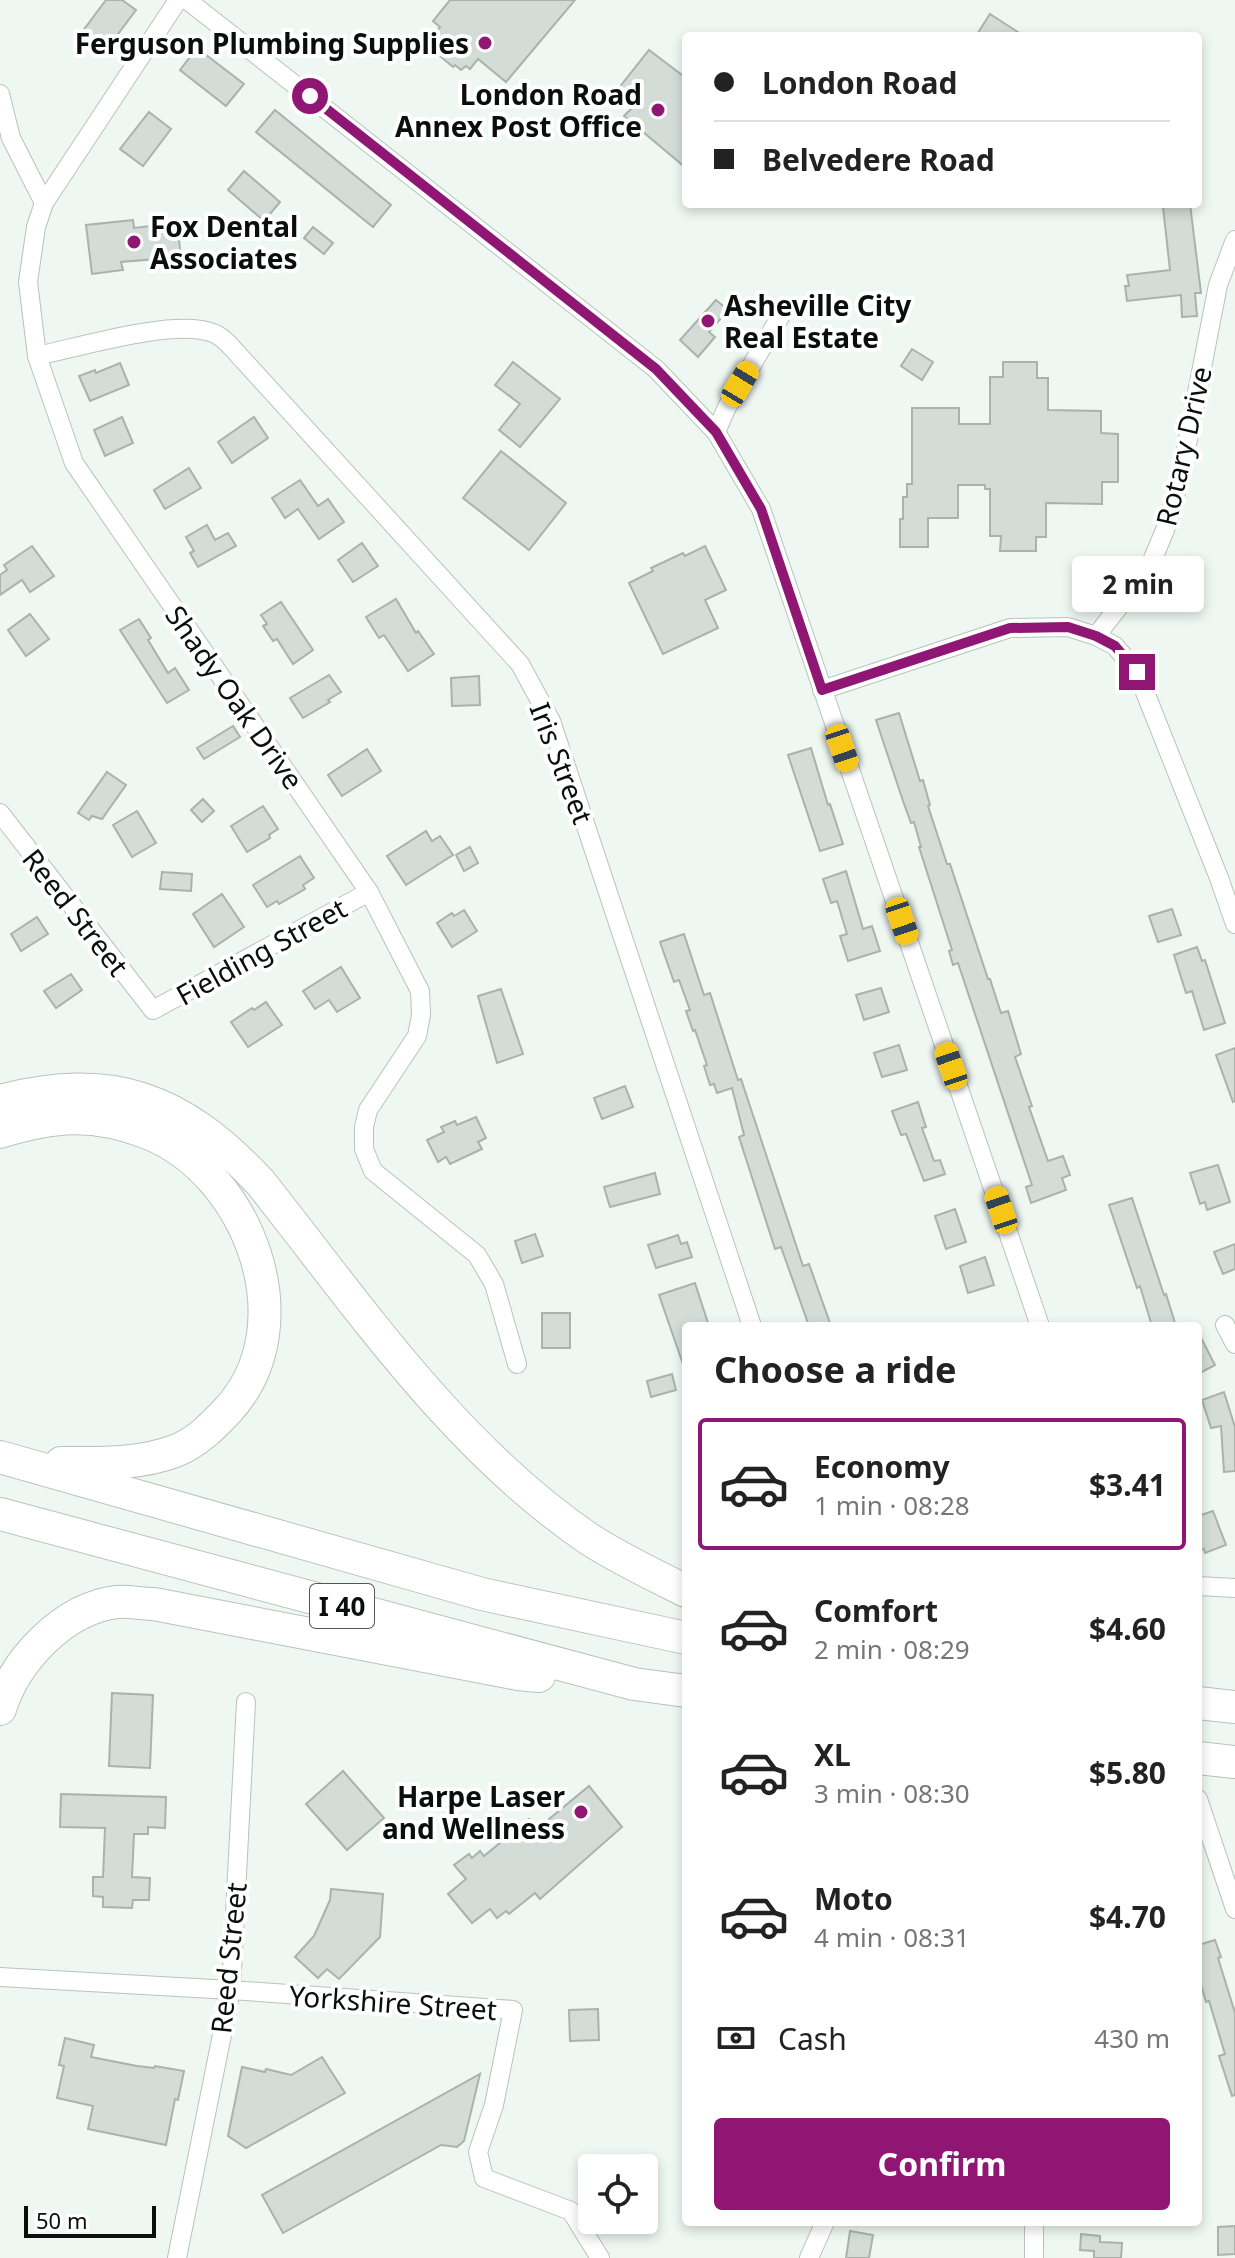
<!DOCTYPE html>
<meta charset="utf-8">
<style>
:root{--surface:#fff;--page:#f6f6f6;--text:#222;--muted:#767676;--line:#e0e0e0;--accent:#901674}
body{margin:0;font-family:"Noto Sans",sans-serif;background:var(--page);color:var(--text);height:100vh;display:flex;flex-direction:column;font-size:30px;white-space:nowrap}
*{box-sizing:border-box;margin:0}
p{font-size:26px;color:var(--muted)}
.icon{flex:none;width:44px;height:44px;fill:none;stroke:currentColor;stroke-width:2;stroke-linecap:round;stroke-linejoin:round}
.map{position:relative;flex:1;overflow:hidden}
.side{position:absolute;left:682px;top:1322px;width:520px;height:904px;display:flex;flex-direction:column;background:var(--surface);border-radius:8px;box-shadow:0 4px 12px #0003}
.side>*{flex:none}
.hud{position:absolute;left:682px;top:32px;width:520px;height:176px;border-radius:8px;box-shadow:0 4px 12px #0003;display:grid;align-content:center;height:176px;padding:0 32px;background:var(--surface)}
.fabs{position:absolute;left:578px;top:2154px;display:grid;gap:16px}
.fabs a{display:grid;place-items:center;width:80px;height:80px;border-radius:8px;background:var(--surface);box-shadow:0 4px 12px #0003;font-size:40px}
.scale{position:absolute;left:24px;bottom:20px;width:132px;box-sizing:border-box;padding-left:8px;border:4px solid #0b0e0d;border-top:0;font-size:22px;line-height:28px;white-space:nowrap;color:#0b0e0d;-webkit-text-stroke:6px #fff;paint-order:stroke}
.end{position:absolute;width:36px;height:36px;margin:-18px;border:10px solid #901674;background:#fff;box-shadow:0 0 0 4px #fff}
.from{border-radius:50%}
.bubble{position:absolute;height:56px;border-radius:8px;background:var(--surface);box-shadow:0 4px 12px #0003;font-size:26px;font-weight:700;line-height:56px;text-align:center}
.car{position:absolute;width:24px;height:48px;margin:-24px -12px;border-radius:10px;box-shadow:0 0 6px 2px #0007;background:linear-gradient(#f5c518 24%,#345 0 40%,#f5c518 0 76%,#345 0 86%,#f5c518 0)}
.hud b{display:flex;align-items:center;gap:28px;height:76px;font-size:30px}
.hud b+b{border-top:2px solid var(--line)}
.hud i{width:20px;height:20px;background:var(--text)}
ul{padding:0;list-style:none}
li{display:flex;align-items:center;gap:24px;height:132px;margin:0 16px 12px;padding:0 16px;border:4px solid transparent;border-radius:8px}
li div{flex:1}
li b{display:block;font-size:30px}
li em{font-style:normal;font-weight:700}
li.current{border-color:var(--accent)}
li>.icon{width:72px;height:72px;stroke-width:1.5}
h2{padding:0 32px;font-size:36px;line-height:96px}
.pay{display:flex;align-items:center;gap:20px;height:88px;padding:0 32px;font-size:30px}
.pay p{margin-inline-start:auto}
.primary-button{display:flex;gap:16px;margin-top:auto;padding:16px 32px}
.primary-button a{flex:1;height:92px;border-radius:8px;background:var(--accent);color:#fff;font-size:32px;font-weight:700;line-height:92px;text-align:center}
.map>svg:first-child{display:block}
.building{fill:#d4dcd7;stroke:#a9b2ad;stroke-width:2}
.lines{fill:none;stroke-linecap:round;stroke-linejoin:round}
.street-casing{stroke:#bac2bd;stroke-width:20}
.highway-casing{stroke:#bac2bd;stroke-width:34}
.street{stroke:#fff;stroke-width:18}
.highway{stroke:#fff;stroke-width:32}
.route{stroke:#901674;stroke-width:10}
.poi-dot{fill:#901674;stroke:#fff;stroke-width:3}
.labels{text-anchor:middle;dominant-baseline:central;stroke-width:8;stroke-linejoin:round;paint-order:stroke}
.shield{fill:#fff;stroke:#545656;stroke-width:2}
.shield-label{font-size:26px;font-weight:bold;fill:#0b0e0d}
.poi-label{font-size:28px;font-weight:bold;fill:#0b0e0d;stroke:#fff;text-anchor:end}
.street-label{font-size:28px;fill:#0b0e0d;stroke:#fff}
</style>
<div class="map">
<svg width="1235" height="2258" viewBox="0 0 1235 2258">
<rect width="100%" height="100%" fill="#eef7f2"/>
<g class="building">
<polygon points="106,0 122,0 136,10 103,54 79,36"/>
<polygon points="450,0 575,0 506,82 478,59 470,69 466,66 461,70 455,65 453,67 428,46 433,40 431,38 440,27 433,21"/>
<polygon points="990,14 1024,36 976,36"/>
<polygon points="197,48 244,84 226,106 180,70"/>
<polygon points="649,50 686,78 686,168 624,116 636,104 618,89"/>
<polygon points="275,110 391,205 373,227 256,132"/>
<polygon points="149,112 171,129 143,166 120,149"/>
<polygon points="244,171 280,202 264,221 228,190"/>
<polygon points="1190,204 1201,293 1195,293 1197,316 1182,317 1181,295 1127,301 1125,286 1129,286 1127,275 1170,270 1163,207"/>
<polygon points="133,220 134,228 177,223 181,257 121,262 123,270 92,274 86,225"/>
<polygon points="313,227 333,243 324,254 304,238"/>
<polygon points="716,300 728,310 709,332 715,337 698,357 680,340"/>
<polygon points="912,349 933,362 922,380 901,366"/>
<polygon points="513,362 560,399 520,447 499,430 520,404 495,385"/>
<polygon points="1003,362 1037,362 1037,378 1048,378 1048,410 1101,411 1101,433 1118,434 1118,482 1102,482 1102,504 1046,503 1046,537 1036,537 1036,551 1000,551 1001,536 990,536 990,489 985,489 985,485 958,485 958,518 928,518 928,547 900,547 900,519 903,519 903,497 907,497 907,484 912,484 912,408 959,408 959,424 990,424 990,377 1003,377"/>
<polygon points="120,363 129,385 90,401 79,376 95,370 96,373"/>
<polygon points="122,417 133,443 105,456 94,430"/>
<polygon points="254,417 268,438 232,463 218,442"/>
<polygon points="501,451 566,503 529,550 463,498"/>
<polygon points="189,468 201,488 165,509 154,490"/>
<polygon points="300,480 318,506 328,499 344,522 319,539 298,509 285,518 272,498"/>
<polygon points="207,525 215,540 228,533 236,546 198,567 190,553 194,551 186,537"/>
<polygon points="362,543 378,566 353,582 338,560"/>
<polygon points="32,546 54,576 30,592 22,580 0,595 0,575 7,570 4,565"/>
<polygon points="705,546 726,590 705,600 718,628 663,654 629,583 653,571 651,568 683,553 685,556"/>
<polygon points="396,599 416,633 418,631 434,654 408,671 384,635 379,638 366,617"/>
<polygon points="281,602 313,650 293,664 277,639 273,641 263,626 267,624 261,615"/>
<polygon points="30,614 49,639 26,656 8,630"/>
<polygon points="139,619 151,638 148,640 168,673 175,668 189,690 167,703 120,630"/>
<polygon points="329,675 341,692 328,700 330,702 303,718 290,698"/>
<polygon points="479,676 480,705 452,706 451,678"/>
<polygon points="899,713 920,781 923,780 930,805 928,806 947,864 950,864 988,979 990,979 1001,1013 1008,1011 1021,1054 1015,1057 1032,1106 1029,1107 1048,1161 1063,1156 1070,1175 1062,1178 1066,1190 1031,1203 1026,1187 1032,1185 958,963 953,965 949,951 952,950 919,847 921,847 914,822 911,823 903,801 876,720"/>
<polygon points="233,726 240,737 204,759 197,748"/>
<polygon points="811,748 828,805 830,804 843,844 820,851 788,755"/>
<polygon points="367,749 381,771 342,796 328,775"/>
<polygon points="107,772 126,785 102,819 92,816 89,820 78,813"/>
<polygon points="203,799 214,811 202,822 191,810"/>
<polygon points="263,806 278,829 269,835 270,838 247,852 231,826"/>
<polygon points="137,811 156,843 132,857 113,825"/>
<polygon points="426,831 432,841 440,836 453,855 406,885 387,856"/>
<polygon points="470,847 478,863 464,871 456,855"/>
<polygon points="300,856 314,878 303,885 305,889 279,904 277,901 267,907 253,885"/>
<polygon points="846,871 863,929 872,926 880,951 848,961 840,936 847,934 837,901 831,903 823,879"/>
<polygon points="162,872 192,874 191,891 160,889"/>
<polygon points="222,894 244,927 214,947 193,914"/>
<polygon points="1172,909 1181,935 1158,942 1149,916"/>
<polygon points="464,910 477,931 452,947 437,923 452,913 454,916"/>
<polygon points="37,917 48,934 21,951 11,934"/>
<polygon points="684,934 704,995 710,993 738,1080 741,1079 803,1266 809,1264 831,1326 809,1326 781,1247 775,1249 739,1137 744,1135 732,1088 717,1093 714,1084 710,1085 704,1066 707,1065 695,1030 693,1031 686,1011 690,1010 679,980 674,982 660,942"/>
<polygon points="1197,947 1202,961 1205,960 1225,1023 1204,1030 1192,991 1186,993 1174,955"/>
<polygon points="341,967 360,998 337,1012 329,1000 315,1009 303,991"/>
<polygon points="71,974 82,990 56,1008 44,991"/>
<polygon points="881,988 889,1012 864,1020 856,995"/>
<polygon points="501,989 523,1054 497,1063 478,996"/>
<polygon points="266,1002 282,1025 248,1047 231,1022 252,1008 254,1010"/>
<polygon points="899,1045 907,1070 882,1077 874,1053"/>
<polygon points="1235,1048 1235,1101 1233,1102 1216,1055"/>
<polygon points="625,1086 633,1107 602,1119 594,1098"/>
<polygon points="918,1102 926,1127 922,1128 934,1161 940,1160 945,1174 924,1181 906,1134 901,1135 892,1111"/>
<polygon points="476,1117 486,1138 478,1142 482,1149 450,1164 446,1157 438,1162 427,1140 444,1132 441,1127 455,1121 457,1125"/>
<polygon points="1218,1165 1230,1202 1207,1210 1205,1202 1200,1204 1190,1173"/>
<polygon points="655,1173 660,1194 610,1207 604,1187"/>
<polygon points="1132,1198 1164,1295 1166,1294 1175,1323 1152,1326 1140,1286 1137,1288 1109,1205"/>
<polygon points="955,1209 966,1242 946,1249 935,1216"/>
<polygon points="535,1234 543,1256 522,1263 515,1241"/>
<polygon points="678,1235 681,1244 687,1242 692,1257 656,1268 648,1245"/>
<polygon points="1235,1244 1235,1269 1223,1274 1214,1252"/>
<polygon points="985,1257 994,1285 968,1293 960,1266"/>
<polygon points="695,1283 709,1326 686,1326 686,1367 684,1367 659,1295"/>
<rect x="542" y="1313" width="28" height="35"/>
<polygon points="1198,1332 1215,1365 1198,1374"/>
<polygon points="672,1374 676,1390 651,1397 647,1381"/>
<polygon points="1224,1392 1235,1427 1235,1471 1224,1472 1221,1426 1211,1428 1202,1400"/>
<polygon points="1213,1511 1226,1545 1205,1553 1204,1549 1198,1551 1198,1516"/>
<polygon points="112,1693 153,1695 150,1768 109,1766"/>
<polygon points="343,1771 384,1818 347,1850 306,1804"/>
<polygon points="589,1786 622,1827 540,1899 535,1893 509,1914 506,1911 497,1918 490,1909 472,1923 448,1894 466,1879 454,1865 469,1854 472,1858 480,1851 484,1856 529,1819 537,1829"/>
<polygon points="61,1794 166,1797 165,1828 148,1827 148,1834 134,1834 132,1877 150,1878 149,1900 133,1900 132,1908 103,1907 103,1897 93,1896 93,1877 103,1877 105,1828 60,1827"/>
<polygon points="331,1889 383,1894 380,1937 339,1979 327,1969 318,1978 295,1957 314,1936 330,1900"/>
<polygon points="1215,1940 1221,1957 1218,1958 1235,2013 1235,2095 1232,2096 1219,2056 1225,2054 1209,2001 1206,2002 1198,1975 1198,1945"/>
<polygon points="598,2009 599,2040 570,2041 569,2010"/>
<polygon points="65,2038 94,2045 91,2057 137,2066 154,2068 155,2066 184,2071 178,2100 175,2099 166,2145 88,2129 93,2106 57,2098 64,2066 59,2065"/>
<polygon points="322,2057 345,2093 246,2148 228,2136 242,2067 265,2072 266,2069 291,2075"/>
<polygon points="480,2074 464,2141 457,2147 441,2145 283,2233 262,2195"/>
<polygon points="1235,2226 1235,2254 1218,2255 1218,2227"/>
<polygon points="850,2231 873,2235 869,2258 846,2258"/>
<polygon points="1081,2234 1100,2236 1100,2242 1122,2243 1121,2258 1094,2258 1094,2251 1080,2250"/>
</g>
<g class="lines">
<g class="street-casing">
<g id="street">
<polyline points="178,0 44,203 36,227 28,282 37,356 74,463 369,892 420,991 421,1015 417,1036 368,1110 364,1127 364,1149 373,1171 477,1255 494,1284 517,1364"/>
<polyline points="187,0 656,369 716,432 761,509 1040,1326"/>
<polyline points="0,94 11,138 44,203"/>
<path d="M37,356C80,347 175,318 213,333C225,337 236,353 245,362L520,664L551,721L752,1326"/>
<polyline points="716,432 727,407 780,317"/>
<polyline points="1096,636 1149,568 1165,530 1181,475 1218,285 1235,240"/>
<polyline points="822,690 1010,628 1068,627 1096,636 1115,646 1137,672 1219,878 1235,924"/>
<polyline points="0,813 153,1010 369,892"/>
<polyline points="1225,1325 1235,1344"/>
<polyline points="1198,1586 1235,1588"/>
<polyline points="1198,1799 1235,1909"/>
<polyline points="0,1977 231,1990 513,2010 494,2105 478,2152 484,2178 571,2211 600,2258"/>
<polyline points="177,2258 231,1990 246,1702"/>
<polyline points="809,2258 825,2222"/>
<polyline points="1034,2258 1034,2222"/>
</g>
</g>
<g class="highway-casing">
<g id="highway">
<path d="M0,1101C113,1072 181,1098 260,1182C360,1308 454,1447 589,1539C620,1559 654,1575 686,1591"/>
<path d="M0,1132C54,1115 94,1112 148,1133C249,1173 307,1326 227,1411C212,1427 196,1443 175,1451C138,1465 99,1463 61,1463"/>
<polyline points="0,1457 482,1594 686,1638"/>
<polyline points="0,1514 634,1684 686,1691"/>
<polyline points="1198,1703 1235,1707"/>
<path d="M0,1709C15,1660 64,1608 117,1602C129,1601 142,1604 154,1604L518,1674L539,1676"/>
<polyline points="1198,1758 1235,1762"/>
</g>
</g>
<use href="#street" class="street"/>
<use href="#highway" class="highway"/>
</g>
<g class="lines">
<polyline class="route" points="310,96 656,369 716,432 761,509 822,690 1010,628 1068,627 1096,636 1115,646 1137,672"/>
</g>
<g class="poi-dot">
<circle cx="485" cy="43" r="8"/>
<circle cx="658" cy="110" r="8"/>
<circle cx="134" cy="242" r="8"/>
<circle cx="708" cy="321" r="8"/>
<circle cx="581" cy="1812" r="8"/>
</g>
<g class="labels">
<rect class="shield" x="310" y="1584" width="64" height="44" rx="6"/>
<g class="shield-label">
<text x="342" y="1606">I 40</text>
</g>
<g class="poi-label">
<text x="469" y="43">Ferguson Plumbing Supplies</text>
<text x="642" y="94">London Road<tspan x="642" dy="32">Annex Post Office</tspan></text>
<text x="150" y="226" text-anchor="start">Fox Dental<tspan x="150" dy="32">Associates</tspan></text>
<text x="724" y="305" text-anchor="start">Asheville City<tspan x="724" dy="32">Real Estate</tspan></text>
<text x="565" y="1796">Harpe Laser<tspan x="565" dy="32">and Wellness</tspan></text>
</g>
<g class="street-label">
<text transform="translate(1183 446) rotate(-77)">Rotary Drive</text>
<text transform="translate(235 697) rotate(55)">Shady Oak Drive</text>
<text transform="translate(562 763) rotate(69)">Iris Street</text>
<text transform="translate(76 912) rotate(52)">Reed Street</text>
<text transform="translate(261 951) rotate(-29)">Fielding Street</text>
<text transform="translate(228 1958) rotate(-84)">Reed Street</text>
<text transform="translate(393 2002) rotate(4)">Yorkshire Street</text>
</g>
</g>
</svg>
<div class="fabs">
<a><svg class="icon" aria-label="locate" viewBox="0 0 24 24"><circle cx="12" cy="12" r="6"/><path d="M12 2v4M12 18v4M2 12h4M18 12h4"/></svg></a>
</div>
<div class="scale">50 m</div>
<i class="end from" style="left:310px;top:96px"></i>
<i class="end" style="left:1137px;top:672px"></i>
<div class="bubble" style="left:1072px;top:556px;width:132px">2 min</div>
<i class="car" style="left:740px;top:384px;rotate:31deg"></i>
<i class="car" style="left:842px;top:748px;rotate:161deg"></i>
<i class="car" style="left:902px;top:921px;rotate:161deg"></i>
<i class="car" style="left:951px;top:1066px;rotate:341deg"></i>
<i class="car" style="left:1001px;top:1210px;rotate:341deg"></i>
<div class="hud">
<b><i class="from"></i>London Road</b>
<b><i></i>Belvedere Road</b>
</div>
<section class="side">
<h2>Choose a ride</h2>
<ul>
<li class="current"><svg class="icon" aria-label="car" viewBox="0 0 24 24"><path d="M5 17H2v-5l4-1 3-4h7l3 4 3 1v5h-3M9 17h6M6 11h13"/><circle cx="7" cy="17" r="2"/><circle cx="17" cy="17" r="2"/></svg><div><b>Economy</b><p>1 min · 08:28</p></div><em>$3.41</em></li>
<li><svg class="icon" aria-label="car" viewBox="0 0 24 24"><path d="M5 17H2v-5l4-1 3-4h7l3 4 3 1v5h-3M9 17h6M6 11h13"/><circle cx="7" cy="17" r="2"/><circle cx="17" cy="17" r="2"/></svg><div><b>Comfort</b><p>2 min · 08:29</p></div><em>$4.60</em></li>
<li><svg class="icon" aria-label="car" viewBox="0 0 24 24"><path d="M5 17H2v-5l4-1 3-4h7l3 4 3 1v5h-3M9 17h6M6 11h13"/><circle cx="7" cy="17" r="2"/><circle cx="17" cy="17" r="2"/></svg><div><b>XL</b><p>3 min · 08:30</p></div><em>$5.80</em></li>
<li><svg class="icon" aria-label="car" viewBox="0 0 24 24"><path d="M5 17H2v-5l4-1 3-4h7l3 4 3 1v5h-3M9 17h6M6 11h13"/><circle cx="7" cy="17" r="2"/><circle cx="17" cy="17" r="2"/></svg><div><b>Moto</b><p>4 min · 08:31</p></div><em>$4.70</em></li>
</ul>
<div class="pay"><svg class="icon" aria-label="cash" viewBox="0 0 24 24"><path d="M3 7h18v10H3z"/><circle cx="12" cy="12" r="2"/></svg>Cash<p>430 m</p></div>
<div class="primary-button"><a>Confirm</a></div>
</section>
</div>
